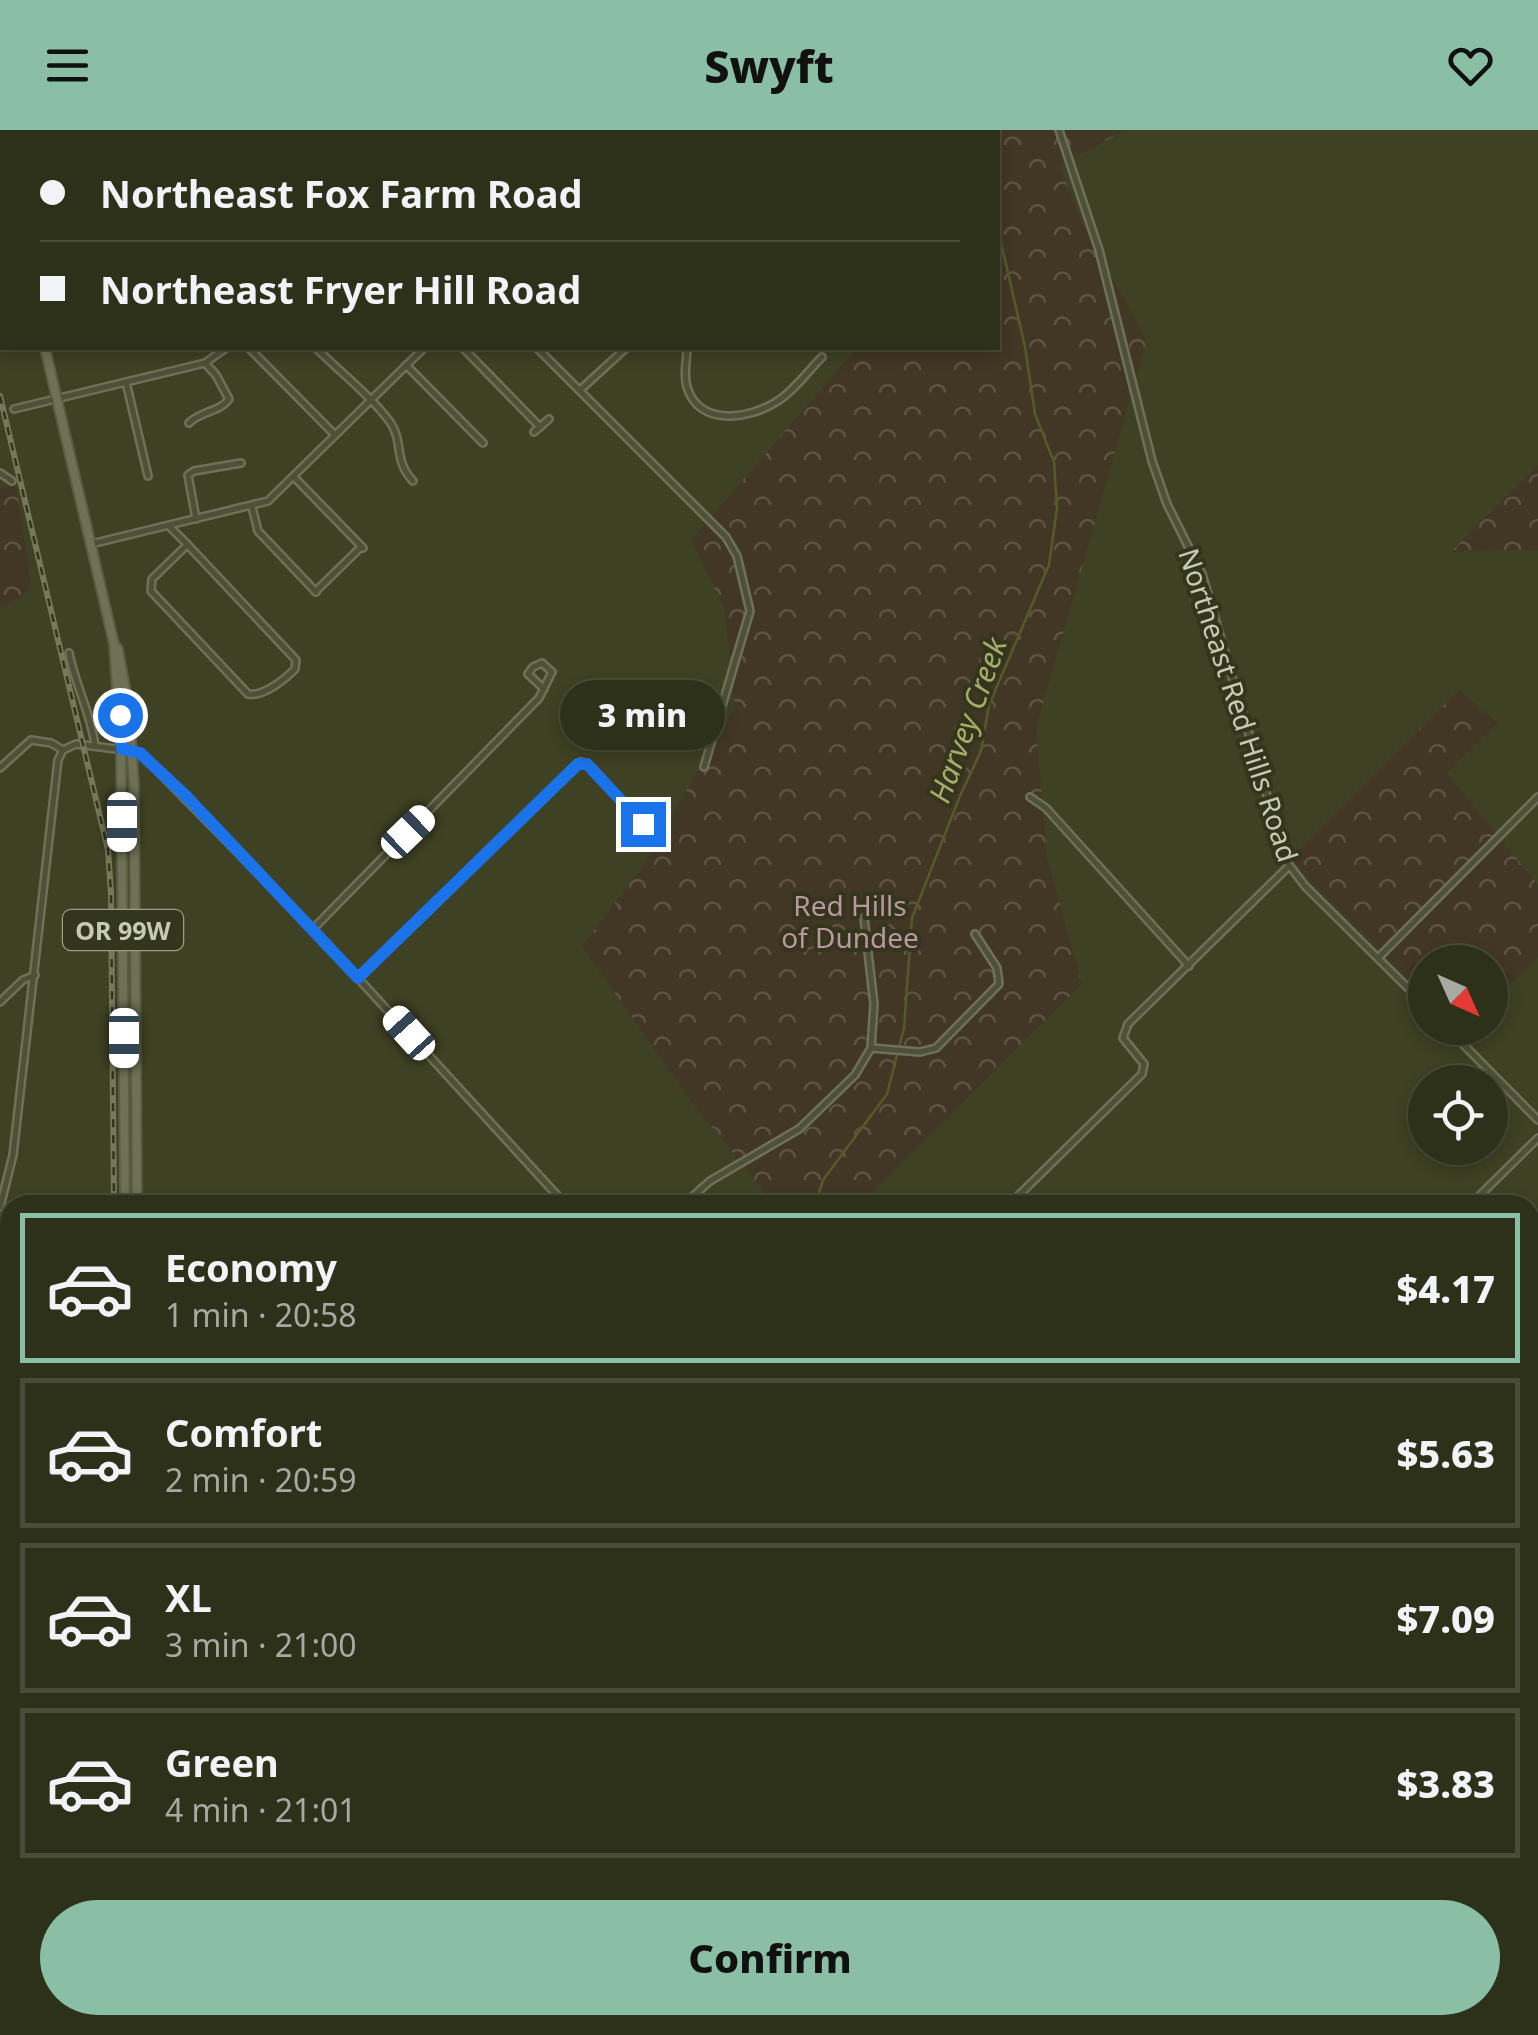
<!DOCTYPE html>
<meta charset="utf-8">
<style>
:root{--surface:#2e311a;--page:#363923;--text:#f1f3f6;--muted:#a7a9a2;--line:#494c39;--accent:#8abfa5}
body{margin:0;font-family:"Noto Sans",sans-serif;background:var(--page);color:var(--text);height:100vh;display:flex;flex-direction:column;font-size:38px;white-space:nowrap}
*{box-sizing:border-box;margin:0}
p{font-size:32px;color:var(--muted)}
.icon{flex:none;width:55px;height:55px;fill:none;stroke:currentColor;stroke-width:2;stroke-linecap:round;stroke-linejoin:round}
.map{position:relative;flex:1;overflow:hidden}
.side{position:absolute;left:0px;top:1065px;width:1540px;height:840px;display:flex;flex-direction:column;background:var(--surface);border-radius:30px 30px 0 0;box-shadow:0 5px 15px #0003,0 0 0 2px var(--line)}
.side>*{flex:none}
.guide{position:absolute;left:0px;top:0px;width:1000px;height:220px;box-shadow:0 5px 15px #0003,0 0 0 2px var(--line);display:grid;align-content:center;height:220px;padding:0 40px;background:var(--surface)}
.needle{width:65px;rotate:135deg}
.buttons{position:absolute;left:1408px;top:815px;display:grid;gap:20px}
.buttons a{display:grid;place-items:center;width:100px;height:100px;border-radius:50%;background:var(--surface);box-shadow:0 5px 15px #0003,0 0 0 2px var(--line);font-size:50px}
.end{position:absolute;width:45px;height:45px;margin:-22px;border:12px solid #1a73e8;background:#fff;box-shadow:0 0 0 5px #fff}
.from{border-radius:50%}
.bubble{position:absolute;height:70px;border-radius:35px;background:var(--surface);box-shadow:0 5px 15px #0003,0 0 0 2px var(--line);font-size:32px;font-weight:800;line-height:70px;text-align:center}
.car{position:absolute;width:30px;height:60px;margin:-30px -15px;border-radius:12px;box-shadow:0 0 8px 2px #0007;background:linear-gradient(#fff 24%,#345 0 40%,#fff 0 76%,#345 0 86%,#fff 0)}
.guide b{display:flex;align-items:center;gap:35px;height:95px;font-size:38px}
.guide b+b{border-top:2px solid var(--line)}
.guide i{width:25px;height:25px;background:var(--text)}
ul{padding:18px 0 0;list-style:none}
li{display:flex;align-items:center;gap:30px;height:150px;margin:0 20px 15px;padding:0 20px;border:5px solid var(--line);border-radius:0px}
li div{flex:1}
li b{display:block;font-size:38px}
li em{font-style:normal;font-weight:800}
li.on{border-color:var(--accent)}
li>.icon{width:90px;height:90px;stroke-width:1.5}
.button{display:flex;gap:20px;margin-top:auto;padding:20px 40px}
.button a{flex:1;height:115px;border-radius:60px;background:var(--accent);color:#111;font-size:40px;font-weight:800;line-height:115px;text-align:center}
header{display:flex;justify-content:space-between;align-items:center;height:130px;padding:0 40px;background:var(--accent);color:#111;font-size:45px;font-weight:800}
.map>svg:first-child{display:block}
.forest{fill:url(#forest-crowns)}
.cemetery{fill:url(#cemetery-stones)}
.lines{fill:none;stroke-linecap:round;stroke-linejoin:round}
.stream{stroke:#555a29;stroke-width:2.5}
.minor-casing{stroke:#6e7058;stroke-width:10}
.major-casing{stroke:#5a5c44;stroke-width:12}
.minor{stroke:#4e5037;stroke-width:5}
.major{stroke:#6e7155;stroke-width:8}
.rail-casing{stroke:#757859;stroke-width:6}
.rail{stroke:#33361c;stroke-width:2.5;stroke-dasharray:8;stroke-linecap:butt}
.route{stroke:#1a73e8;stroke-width:12}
.labels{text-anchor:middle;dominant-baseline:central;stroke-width:8;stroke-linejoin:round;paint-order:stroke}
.shield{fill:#33361c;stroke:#9b9e86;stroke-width:2.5}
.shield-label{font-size:25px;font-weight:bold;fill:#c8cbb4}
.street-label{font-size:28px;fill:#c8cbb4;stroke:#33361c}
.park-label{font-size:28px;fill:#bb969f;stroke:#33361c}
.water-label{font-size:30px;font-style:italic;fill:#a7ac6a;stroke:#33361c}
</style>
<header><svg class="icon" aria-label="menu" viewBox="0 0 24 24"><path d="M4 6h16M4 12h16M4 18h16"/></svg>Swyft<svg class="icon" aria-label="heart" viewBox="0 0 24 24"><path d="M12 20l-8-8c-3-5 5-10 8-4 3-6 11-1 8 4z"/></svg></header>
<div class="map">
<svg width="1538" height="1905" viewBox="0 0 1538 1905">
<defs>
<pattern id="forest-crowns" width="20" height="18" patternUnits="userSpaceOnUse" patternTransform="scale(2.5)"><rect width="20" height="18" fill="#423725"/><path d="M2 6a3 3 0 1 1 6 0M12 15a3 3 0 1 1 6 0" fill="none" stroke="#5c5342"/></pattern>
<pattern id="cemetery-stones" width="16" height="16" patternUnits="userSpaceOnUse" patternTransform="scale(2.5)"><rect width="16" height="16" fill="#423725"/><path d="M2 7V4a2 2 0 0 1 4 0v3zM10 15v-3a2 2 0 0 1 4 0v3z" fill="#5c5342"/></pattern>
</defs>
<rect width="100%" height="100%" fill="#3e4123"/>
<g class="forest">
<polygon points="772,0 1125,0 1060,36 1082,93 1147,210 1036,598 1047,728 1082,854 859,1075 768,1075 769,1068 691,971 582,816 644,735 735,576 724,477 691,410 854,221 853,218 998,218 998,2"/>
<polygon points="1538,335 1538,420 1451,422"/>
<polygon points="16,355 31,452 26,463 0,480 0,358"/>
<polygon points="1459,560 1498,593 1447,643 1538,755 1538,827 1490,875 1490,832 1425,832 1425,866 1290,729"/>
<polygon points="10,1849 10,1895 144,1895 146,1905 0,1905 0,1850"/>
<polygon points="167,1895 714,1895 713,1905 194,1905"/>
<polygon points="1061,1895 1325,1895 1331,1905 1065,1905"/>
</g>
<polygon class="cemetery" points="0,1546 10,1556 10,1639 0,1649"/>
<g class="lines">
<g class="stream">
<polyline points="984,0 984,2"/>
<polyline points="815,1075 823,1050 887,964 904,898 912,788 960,666 981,621 989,575 1049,435 1057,378 1054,332 1035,284 1025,217 998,99"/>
<path d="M230,1895L237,1904C258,1903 278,1897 300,1897L307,1905"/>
<polyline points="1293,1895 1300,1905"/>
<polyline points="148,1905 151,1895"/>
<polyline points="684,1905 685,1895"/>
<polyline points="1092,1905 1097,1895"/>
<polyline points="1177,1905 1183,1905"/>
<polyline points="1215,1905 1253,1895"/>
</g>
<g class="minor-casing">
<g id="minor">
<polyline points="484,0 487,2"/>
<polyline points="649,0 652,2"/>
<polyline points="740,0 742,2"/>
<polyline points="1059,0 1099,120 1152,331 1167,374 1202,444 1286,731 1305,756 1425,875"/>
<polyline points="407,2 408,0"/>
<polyline points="546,2 549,0"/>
<polyline points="623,2 625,0"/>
<polyline points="0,123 2,122"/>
<polyline points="0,130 2,129"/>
<polyline points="249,218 335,305"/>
<path d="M316,218C340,242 370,265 390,292C404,312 393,330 413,351"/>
<polyline points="463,218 540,297"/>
<polyline points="537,218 726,407 737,426 750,481 704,637"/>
<path d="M687,218C687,231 683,244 687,257C699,297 749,289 776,272C793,262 808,241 822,227"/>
<polyline points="406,235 483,313"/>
<polyline points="126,252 148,346"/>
<polyline points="580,260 626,218"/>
<polyline points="14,279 205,233 226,218"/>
<path d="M189,293C200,281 220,282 229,269L216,245L205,233"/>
<polyline points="534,302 549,289"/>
<polyline points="0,343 12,351"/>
<polyline points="294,347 363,418"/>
<polyline points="252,377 258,401 316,462"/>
<polyline points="196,389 188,345 194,341 241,333"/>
<path d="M169,396L185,412L296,530L295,539C284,550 263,567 248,564L151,461L152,449L187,415"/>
<polyline points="91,414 268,371 424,218"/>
<polyline points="316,461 360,418"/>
<path d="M69,523C75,555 91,583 95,616"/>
<polyline points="0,638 31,610 51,613 63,620"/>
<polyline points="1030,667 1046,678 1189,836"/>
<polyline points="864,788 874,874 871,918"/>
<polyline points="313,799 539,568 552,542 542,533 533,537 528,544 544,559"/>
<polyline points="1378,828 1538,667"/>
<polyline points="358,847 581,632 590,636 657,709"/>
<polyline points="0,872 23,850 35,845"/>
<polyline points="1447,898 1538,990"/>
<polyline points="683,1075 710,1051 799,999 855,945 871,918 920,922 936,918 999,854 997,838 975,804"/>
<polyline points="1009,1075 1142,944 1144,934 1123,908 1128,894 1288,737"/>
<polyline points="1470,1075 1538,1008"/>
<polyline points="0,1077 13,1025 58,630 63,620 76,614 132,621 143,626 313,799 566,1075"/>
<polyline points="1530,1311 1538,1319"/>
<polyline points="1530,1423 1538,1431"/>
<polyline points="0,1841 10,1842"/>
<polyline points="391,1895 393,1905"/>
<polyline points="863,1905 874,1895"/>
</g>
</g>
<g class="major-casing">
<g id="major">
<polyline points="0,30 2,40"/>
<polyline points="45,218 114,514 118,519 129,580 134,656 137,1075"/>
<polyline points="114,514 121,619 125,1075"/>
<polyline points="155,1895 156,1905"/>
</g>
</g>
<use href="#minor" class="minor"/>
<use href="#major" class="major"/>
<g class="rail-casing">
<g id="rail">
<polyline points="0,266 108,720 111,763 114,1075"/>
<polyline points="120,1895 120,1905"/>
</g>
</g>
<use href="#rail" class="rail"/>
</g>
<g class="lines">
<polyline class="route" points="120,585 122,619 140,623 187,667 358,848 578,634 587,634 643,694"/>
</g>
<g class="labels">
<rect class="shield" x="63" y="780" width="120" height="40" rx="8"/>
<g class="shield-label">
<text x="123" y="800">OR 99W</text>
</g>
<g class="street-label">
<text transform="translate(1239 575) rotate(72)">Northeast Red Hills Road</text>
</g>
<g class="park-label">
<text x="850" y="775">Red Hills<tspan x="850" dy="32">of Dundee</tspan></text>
</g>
<g class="water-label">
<text transform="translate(967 590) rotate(-70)">Harvey Creek</text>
</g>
</g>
</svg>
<div class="buttons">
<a><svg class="needle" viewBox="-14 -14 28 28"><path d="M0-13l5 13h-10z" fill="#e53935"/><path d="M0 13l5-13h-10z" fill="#a7a9a2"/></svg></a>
<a><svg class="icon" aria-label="locate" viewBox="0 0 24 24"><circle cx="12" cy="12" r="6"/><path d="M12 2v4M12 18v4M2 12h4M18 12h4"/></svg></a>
</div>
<i class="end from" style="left:120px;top:585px"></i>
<i class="end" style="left:643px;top:694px"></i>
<div class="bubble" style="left:560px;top:550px;width:165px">3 min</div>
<i class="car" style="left:122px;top:692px;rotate:180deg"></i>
<i class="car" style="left:408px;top:702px;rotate:46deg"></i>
<i class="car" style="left:409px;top:903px;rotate:318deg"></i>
<i class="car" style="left:124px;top:908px;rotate:180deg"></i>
<div class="guide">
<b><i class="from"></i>Northeast Fox Farm Road</b>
<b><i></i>Northeast Fryer Hill Road</b>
</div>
<section class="side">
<ul>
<li class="on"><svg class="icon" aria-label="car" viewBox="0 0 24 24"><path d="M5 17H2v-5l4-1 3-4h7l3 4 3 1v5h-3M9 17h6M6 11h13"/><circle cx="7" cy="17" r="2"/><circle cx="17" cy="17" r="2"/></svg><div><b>Economy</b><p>1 min · 20:58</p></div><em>$4.17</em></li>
<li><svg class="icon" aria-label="car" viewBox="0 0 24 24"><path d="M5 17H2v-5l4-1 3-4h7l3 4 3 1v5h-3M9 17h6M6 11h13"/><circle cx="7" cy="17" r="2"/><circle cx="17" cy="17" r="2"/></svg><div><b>Comfort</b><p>2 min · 20:59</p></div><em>$5.63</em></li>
<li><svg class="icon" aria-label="car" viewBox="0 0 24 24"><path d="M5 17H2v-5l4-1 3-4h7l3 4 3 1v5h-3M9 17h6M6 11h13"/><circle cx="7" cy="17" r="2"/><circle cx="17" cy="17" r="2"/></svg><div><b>XL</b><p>3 min · 21:00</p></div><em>$7.09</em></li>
<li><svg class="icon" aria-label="car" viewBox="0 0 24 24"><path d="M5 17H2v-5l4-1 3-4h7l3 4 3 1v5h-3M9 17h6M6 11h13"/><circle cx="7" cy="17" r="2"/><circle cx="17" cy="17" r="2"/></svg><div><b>Green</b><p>4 min · 21:01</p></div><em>$3.83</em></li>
</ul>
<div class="button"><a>Confirm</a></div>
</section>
</div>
